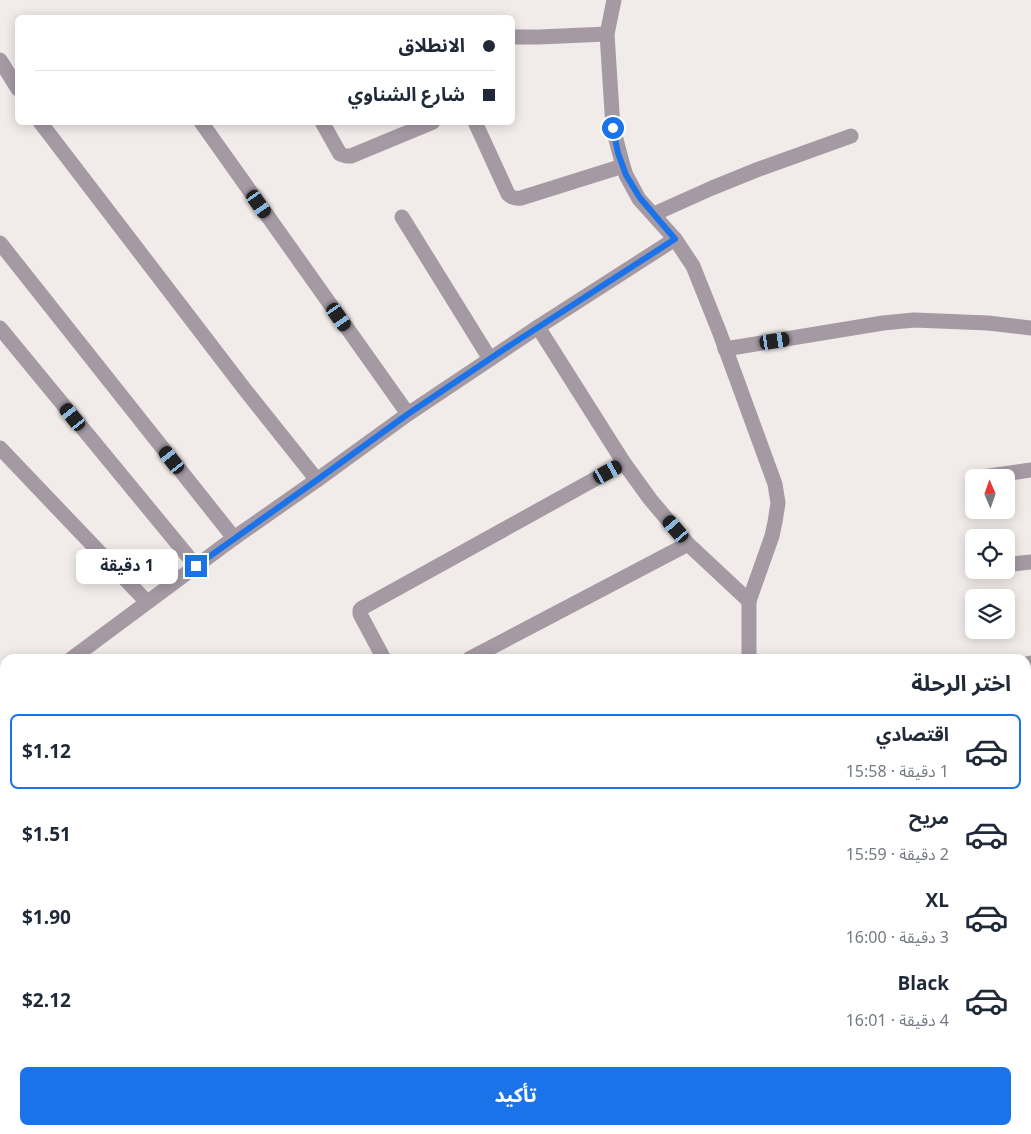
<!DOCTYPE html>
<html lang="ar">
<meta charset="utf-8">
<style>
:root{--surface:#fff;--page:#f2f2f3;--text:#1f2937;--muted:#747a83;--line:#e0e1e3;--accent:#1a73e8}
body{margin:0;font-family:Georgia,"Noto Sans Arabic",serif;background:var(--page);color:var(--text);direction:rtl;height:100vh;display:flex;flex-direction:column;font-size:19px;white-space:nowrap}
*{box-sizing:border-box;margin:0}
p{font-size:16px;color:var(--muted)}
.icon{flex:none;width:28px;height:28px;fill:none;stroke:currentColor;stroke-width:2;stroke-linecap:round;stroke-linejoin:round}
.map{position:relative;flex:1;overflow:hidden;direction:ltr}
.sheet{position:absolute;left:0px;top:654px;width:1031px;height:481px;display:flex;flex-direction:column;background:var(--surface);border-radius:15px 15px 0 0;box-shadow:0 2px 12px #0003;direction:rtl}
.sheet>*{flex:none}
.guide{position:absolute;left:15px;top:15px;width:500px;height:110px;border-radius:8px;box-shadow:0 2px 12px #0003;direction:rtl;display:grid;align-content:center;height:110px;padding:0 20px;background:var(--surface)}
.needle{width:32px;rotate:358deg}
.controls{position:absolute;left:965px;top:469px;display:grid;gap:10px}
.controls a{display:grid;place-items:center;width:50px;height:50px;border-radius:8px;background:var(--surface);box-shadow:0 2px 12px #0003;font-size:25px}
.end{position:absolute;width:22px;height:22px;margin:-11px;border:6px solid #1a73e8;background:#fff;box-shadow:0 0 0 2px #fff}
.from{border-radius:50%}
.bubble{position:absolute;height:35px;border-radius:8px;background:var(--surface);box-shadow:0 2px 12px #0003;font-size:16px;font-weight:700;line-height:35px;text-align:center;direction:rtl}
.car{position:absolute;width:15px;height:30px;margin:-15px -8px;border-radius:6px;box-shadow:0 0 4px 1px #0007;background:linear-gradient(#222 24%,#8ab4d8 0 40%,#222 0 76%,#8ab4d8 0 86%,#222 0)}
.guide b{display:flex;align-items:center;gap:18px;height:48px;font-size:19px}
.guide b+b{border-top:1px solid var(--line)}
.guide i{width:12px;height:12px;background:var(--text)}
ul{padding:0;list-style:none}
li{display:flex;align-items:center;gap:15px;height:75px;margin:0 10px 8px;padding:0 10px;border:2px solid transparent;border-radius:8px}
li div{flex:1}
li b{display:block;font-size:19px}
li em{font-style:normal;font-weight:700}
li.on{border-color:var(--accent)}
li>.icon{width:45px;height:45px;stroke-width:1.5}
h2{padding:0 20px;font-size:22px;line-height:60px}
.cta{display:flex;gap:10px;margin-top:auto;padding:10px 20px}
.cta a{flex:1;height:58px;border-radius:8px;background:var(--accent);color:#fff;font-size:20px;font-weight:700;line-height:58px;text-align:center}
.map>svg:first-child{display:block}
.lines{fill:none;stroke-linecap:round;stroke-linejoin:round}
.street{stroke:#a59aa4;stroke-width:15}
.route{stroke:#1a73e8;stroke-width:6}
</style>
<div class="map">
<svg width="1031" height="1134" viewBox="0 0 1031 1134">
<rect width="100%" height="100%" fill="#f1ece9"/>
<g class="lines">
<g class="street">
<polyline points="614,0 607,34 613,128 623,166 626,175 639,199 675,239 693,266 719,331 775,484 778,503 775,522 772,536 749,601 749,659"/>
<polyline points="512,37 539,37 607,34"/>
<polyline points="0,60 18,89"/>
<polyline points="40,122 246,391 317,480"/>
<polyline points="201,122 408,414"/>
<polyline points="322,122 340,154 346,156 351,156 433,122"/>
<path d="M475,122L508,194C512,198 515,199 521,198L623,166"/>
<polyline points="654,214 712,188 759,169 851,136"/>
<polyline points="402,217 490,359"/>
<polyline points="0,243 234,538"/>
<polyline points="538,327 624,463 650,499 688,544 749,601"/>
<polyline points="0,328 196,566"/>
<polyline points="725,349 883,323 914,320 988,323 1031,328"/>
<polyline points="0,448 147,602"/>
<polyline points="982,477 1031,470"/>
<polyline points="1013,564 1031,562"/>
<polyline points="71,659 234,538 317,480 408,414 538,327 675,239"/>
<polyline points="384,659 360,614 360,610 362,608 624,463"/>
<polyline points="469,659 688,544"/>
<polyline points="1026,664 1031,663"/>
<polyline points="0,719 5,714"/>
<polyline points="1026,814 1031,813"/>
<polyline points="0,990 5,990"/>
<polyline points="292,1130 292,1134"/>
<polyline points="15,1134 15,1130"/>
<polyline points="117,1134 117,1130"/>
<polyline points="385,1134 385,1130"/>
<polyline points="724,1134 725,1130"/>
</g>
</g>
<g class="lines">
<polyline class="route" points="196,566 317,480 408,414 506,348 675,239 640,198 626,175 618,153 613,128"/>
</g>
</svg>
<div class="controls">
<a><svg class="needle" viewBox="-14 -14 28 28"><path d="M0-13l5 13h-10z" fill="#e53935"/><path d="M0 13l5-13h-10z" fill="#747a83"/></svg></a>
<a><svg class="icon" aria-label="locate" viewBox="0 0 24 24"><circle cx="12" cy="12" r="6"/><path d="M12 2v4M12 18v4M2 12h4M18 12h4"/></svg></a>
<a><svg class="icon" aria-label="layers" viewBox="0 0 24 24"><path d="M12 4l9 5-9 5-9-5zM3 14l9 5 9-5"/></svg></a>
</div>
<i class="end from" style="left:613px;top:128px"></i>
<i class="end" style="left:196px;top:566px"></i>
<div class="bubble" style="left:76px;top:549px;width:102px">1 دقيقة</div>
<i class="car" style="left:259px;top:204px;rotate:145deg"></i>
<i class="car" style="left:339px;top:317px;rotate:145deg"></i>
<i class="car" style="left:775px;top:341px;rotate:81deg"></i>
<i class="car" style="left:73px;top:417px;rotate:321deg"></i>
<i class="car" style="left:172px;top:460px;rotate:322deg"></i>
<i class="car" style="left:608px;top:472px;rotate:61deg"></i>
<i class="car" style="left:676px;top:529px;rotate:319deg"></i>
<div class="guide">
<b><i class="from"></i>الانطلاق</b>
<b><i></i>شارع الشناوي</b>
</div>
<section class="sheet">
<h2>اختر الرحلة</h2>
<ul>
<li class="on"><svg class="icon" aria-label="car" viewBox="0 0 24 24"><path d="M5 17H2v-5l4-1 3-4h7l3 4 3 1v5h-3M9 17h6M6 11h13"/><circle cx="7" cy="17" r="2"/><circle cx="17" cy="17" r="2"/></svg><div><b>اقتصادي</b><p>1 دقيقة · 15:58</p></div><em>$1.12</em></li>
<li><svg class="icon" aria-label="car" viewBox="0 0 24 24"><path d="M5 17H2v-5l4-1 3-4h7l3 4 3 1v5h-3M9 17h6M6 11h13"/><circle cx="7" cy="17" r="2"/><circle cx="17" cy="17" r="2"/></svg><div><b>مريح</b><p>2 دقيقة · 15:59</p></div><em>$1.51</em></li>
<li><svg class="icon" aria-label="car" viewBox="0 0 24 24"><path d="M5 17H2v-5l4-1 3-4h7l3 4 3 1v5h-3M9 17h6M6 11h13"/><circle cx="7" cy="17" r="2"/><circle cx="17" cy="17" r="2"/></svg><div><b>XL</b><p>3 دقيقة · 16:00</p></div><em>$1.90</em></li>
<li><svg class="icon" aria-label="car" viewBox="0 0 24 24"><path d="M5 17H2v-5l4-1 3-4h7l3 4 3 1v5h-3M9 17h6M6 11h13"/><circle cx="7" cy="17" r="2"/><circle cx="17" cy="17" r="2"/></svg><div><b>Black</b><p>4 دقيقة · 16:01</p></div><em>$2.12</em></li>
</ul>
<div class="cta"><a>تأكيد</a></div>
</section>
</div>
